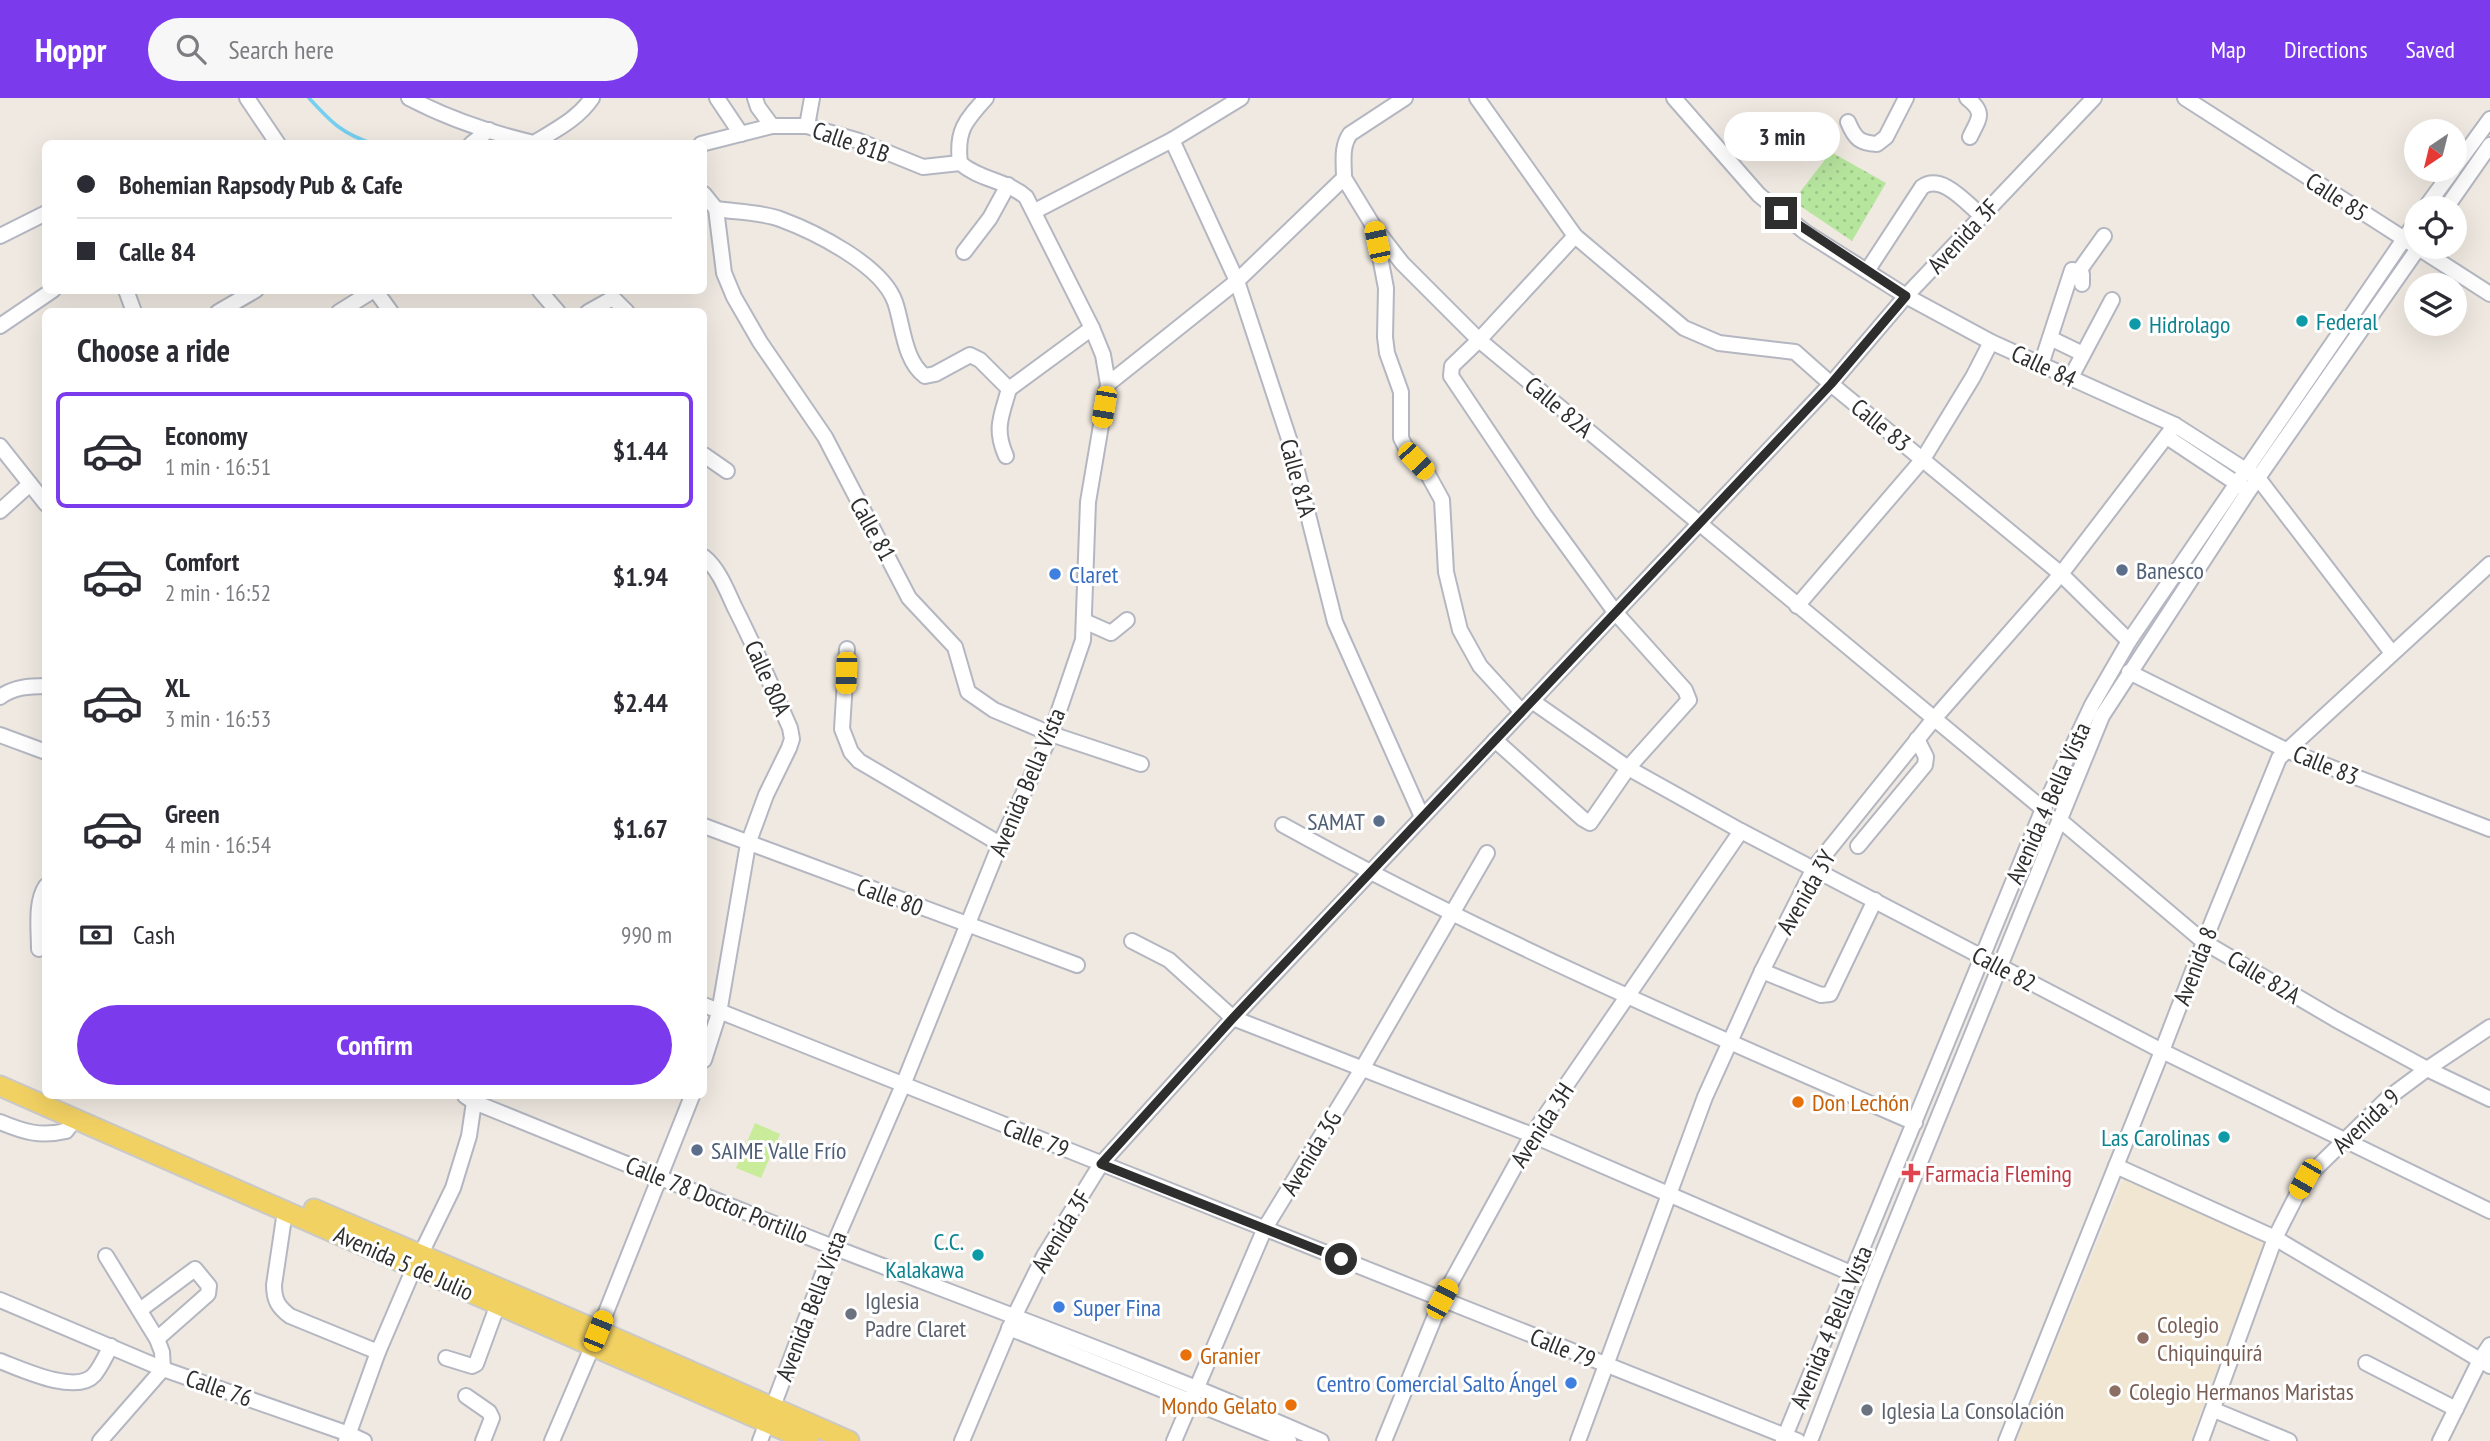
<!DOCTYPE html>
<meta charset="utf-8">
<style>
:root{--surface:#fff;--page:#f7f7f7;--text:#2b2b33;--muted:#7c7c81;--line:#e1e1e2;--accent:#7c3aed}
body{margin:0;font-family:"PT Sans Narrow",sans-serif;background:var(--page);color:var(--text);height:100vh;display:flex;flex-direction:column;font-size:26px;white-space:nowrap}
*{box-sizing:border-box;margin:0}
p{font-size:23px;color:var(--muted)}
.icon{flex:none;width:38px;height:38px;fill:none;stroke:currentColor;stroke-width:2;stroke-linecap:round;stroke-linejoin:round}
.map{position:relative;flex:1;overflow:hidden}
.drawer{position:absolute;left:42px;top:210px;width:665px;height:791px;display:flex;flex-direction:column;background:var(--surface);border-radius:10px;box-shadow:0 7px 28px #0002}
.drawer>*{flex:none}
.top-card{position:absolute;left:42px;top:42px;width:665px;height:154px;border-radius:10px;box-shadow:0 7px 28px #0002;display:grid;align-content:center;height:154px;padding:0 35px;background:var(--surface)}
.needle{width:46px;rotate:215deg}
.tools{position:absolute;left:2404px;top:21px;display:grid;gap:14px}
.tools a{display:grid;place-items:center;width:63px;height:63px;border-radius:50%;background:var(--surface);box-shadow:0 7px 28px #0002;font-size:35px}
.end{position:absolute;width:32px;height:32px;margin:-16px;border:9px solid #2e2e2e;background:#fff;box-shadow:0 0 0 4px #fff}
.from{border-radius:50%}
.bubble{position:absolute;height:49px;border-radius:24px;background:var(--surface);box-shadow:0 7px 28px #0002;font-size:23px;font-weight:800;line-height:49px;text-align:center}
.car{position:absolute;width:21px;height:42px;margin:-21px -10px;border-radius:9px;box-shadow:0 0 5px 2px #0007;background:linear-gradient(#f5c518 24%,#345 0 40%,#f5c518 0 76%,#345 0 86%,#f5c518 0)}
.top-card b{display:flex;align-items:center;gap:24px;height:66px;font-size:26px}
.top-card b+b{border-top:2px solid var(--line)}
.top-card i{width:18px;height:18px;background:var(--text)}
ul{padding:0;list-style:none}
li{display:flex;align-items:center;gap:21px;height:116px;margin:0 14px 10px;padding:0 21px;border:4px solid transparent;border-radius:10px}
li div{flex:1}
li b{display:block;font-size:26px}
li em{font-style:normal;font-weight:800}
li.active{border-color:var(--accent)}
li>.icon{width:63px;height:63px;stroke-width:1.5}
h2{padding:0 35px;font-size:32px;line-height:84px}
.pay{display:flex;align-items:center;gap:18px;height:77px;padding:0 35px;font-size:26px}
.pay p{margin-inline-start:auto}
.primary-button{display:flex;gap:14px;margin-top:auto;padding:14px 35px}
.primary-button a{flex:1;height:80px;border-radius:42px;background:var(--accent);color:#fff;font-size:28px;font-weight:800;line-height:80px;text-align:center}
header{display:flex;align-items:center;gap:42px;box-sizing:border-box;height:98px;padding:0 35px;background:var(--accent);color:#fff}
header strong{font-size:33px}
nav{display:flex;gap:38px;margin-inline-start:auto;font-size:24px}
.search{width:490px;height:63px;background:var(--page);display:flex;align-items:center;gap:18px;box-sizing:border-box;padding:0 24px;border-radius:38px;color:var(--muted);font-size:26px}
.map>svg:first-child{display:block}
.education{fill:#f0e6d1}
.park{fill:url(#park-dots)}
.pitch{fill:#c9ec9a}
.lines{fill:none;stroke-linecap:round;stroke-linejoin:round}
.stream{stroke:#75cff0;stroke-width:3.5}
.minor-casing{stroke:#b4b7c1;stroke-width:18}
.major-casing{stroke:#c9c9c9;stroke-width:23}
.minor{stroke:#fff;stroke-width:14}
.major{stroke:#f2d163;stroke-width:19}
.route{stroke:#2e2e2e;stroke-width:9}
.culture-dot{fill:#0f9aa8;stroke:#fff;stroke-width:2.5}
.service-dot{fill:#5c6f8a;stroke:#fff;stroke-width:2.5}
.shop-dot{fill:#3f7fe0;stroke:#fff;stroke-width:2.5}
.food-dot{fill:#e8710a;stroke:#fff;stroke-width:2.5}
.health-dot{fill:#e0444e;stroke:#fff;stroke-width:2.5}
.worship-dot{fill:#6b7280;stroke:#fff;stroke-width:2.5}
.education-dot{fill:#8d6e63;stroke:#fff;stroke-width:2.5}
.labels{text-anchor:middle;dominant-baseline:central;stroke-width:6;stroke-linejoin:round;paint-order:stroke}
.street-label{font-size:24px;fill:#2e2e2e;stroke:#fff}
.culture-label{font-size:24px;fill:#0d838f;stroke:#fff;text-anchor:start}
.service-label{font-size:24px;fill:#4e5e75;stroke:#fff;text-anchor:start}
.shop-label{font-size:24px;fill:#366cbe;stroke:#fff;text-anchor:start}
.food-label{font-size:24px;fill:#c56008;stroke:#fff;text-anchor:start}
.health-label{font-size:24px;fill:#be3a42;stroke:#fff;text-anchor:start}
.worship-label{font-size:24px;fill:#5b616d;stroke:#fff;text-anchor:start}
.education-label{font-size:24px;fill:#785e54;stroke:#fff;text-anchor:start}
</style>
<header>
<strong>Hoppr</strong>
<div class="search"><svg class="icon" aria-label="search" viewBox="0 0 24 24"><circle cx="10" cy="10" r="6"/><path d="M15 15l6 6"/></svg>Search here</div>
<nav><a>Map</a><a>Directions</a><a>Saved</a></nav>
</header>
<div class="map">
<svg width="2490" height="1343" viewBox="0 0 2490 1343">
<defs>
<pattern id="park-dots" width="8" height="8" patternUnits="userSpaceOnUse" patternTransform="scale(1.75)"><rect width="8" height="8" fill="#b6e59e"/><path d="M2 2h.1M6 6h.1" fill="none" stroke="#9dc588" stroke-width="1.8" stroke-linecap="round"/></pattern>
</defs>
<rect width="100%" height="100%" fill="#efe9e1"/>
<polygon class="education" points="2124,1080 2267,1137 2190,1343 2016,1343"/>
<polygon class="park" points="1831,54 1886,85 1852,143 1793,103"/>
<polygon class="pitch" points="755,1025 780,1036 761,1080 736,1070"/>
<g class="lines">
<path class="stream" d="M309,0C331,24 342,36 374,46"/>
<g class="minor-casing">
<g id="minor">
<polyline points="247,0 278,46"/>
<path d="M409,0C449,21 494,36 538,46"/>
<polyline points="717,0 741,36"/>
<polyline points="755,0 758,9 772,28"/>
<polyline points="1477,0 1575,138 1684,230 1719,245 1795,254 1831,286 2061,476 2129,543"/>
<polyline points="1674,0 1759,97 1805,134 1906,198 1991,244 2175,327 2258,380 2392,555"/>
<path d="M1967,0C1986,15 1979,20 1970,39"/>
<polyline points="2185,0 2490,196"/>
<path d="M1848,24C1855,41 1860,45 1877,46L1886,39L1906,0"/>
<polyline points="807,28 812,0"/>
<polyline points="1172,42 1237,183 1289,341 1335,524 1422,719"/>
<path d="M534,45C555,32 578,21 592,0"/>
<polyline points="471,46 489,32"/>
<polyline points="701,46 772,28 807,28 859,43 923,69 960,65"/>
<path d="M960,65C956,33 965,23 986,0"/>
<polyline points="2455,69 2490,21"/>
<path d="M1344,80C1344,64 1341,49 1350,36L1405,0"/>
<polyline points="704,96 716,111 724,175 734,199 760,244 825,339 909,500 955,549 968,594 994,612 1051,636 1141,666"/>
<polyline points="2425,110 2453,72"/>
<polyline points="2446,110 2490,47"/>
<path d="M716,111C736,114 761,114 780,121C815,134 882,167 895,204C903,227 904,263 925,278L935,276L970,257L980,262L1009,291L1092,230"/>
<polyline points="1035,113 1172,42 1241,0"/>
<polyline points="1375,133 1386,190 1385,239 1387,255 1401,294 1401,340 1407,352 1426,373 1442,402 1446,474 1460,532 1480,568 1522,614"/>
<polyline points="0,138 46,115"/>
<polyline points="964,154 990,120 1008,87"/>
<path d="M1867,173L1922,89C1942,75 1966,105 1982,118"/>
<polyline points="2079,173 2104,138"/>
<polyline points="126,192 134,214"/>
<polyline points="375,192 391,214"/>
<polyline points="540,193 558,214"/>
<polyline points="218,214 256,192"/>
<polyline points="339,214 374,192"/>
<polyline points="588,214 613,200 627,214"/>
<polyline points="0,228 53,192"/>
<polyline points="2050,240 2083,256"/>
<polyline points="2041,267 2072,172 2079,173 2082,176 2082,186"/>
<polyline points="2070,281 2112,202"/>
<polyline points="1108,286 1237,183 1344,80 1374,129 1402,165 1479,242 2043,711"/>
<polyline points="2167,339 2242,389"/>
<polyline points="0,348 46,406"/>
<polyline points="704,357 727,373"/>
<path d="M1006,358C994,331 1001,319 1009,291"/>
<polyline points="0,413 30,386"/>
<path d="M704,459C719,471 727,493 735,510C755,549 772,589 790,630L792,641L789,650L766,697L748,746L719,915L704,962"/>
<polyline points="1797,508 1923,361 1973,279 1991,244"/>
<polyline points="1084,523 1111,535 1127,522"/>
<polyline points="847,551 842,631 851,654 859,663 1000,746"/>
<polyline points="2129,574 2286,652 2490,731"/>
<path d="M0,599C14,589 29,588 46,588"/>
<polyline points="1532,603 1628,670 1741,733 2162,953 2490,1113"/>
<polyline points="0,637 46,654"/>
<polyline points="1495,642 1583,721 1590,725 1628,670 1689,602 1685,592 1615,514 1543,415 1451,278 1452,268 1479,242 1575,138"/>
<polyline points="2061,723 2204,844 2335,921 2427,971 2490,1001"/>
<path d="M1283,727C1487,840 1701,932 1915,1025"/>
<polyline points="704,728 1077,867"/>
<polyline points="1858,748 1925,667 1926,659 1917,641"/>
<polyline points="1132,843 1169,862 1233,920 1532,1037 1853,1176"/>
<path d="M39,851C39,832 35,804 46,788"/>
<polyline points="1762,873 1821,897 1830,896 1875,802"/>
<polyline points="704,907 1798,1343"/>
<path d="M465,998L474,1004C593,1052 713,1102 833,1149C996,1212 1161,1272 1321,1343"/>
<path d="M0,1024C24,1034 40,1039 66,1033L75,1021"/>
<polyline points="2116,1068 2275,1140 2490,1268"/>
<path d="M285,1113L274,1187C274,1202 278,1209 290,1218L378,1254"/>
<polyline points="0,1202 163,1271 162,1254 157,1241 106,1158"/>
<polyline points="140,1212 195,1171 209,1188 208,1196 157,1241"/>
<polyline points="1009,1230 1289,1343"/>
<polyline points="446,1260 472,1268 476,1266 498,1206"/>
<path d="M0,1263C21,1271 76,1297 94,1277C101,1269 106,1257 111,1248"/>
<polyline points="2366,1265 2456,1311"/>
<polyline points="466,1298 489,1314 492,1320 483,1343"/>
<polyline points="2214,1312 2289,1343"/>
<polyline points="100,1343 163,1271 349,1336 364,1343"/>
<polyline points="346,1343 378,1254 414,1170 453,1090 469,1038 474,1004"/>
<polyline points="552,1343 593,1247 692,998"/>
<path d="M760,1343L833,1149L903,987L1000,746L1051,636L1083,542L1088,404L1108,286L1103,257L1092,230L1026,99C1006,82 980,82 960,65"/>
<polyline points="962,1343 1015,1217 1044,1158 1101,1066 1233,920 1831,286 1906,198 2094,0"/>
<polyline points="1174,1343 1265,1130 1362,971 1487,755"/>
<polyline points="1384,1343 1442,1201 1532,1037 1741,733"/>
<polyline points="1578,1343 1705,999 1762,873 1814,770 1933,622 2061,476 2175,327"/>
<polyline points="1783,1343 2043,711 2092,607 2129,543 2417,122"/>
<polyline points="1810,1343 1872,1182 2102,618 2248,394 2419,149"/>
<polyline points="2006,1343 2162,953 2204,844 2279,660 2490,466"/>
<polyline points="2201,1343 2275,1140 2305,1081 2388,1000 2427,971 2490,929"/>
<polyline points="2440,1343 2480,1262 2490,1247"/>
</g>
</g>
<g class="major-casing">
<g id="major">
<polyline points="0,988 809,1343"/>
<polyline points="314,1111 599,1233 849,1343"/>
</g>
</g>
<use href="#minor" class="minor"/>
<use href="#major" class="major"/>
</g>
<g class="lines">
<polyline class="route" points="1341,1161 1101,1066 1233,920 1831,286 1906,198 1781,115"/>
</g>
<g class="culture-dot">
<circle cx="2302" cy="223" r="7"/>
<circle cx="2135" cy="226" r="7"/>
<circle cx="2224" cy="1039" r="7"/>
<circle cx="978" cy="1157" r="7"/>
</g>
<g class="service-dot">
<circle cx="2122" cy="472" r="7"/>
<circle cx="1379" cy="723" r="7"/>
<circle cx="697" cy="1052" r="7"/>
</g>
<g class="shop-dot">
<circle cx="1055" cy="476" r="7"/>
<circle cx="1059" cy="1209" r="7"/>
<circle cx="1571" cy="1285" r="7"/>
</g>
<g class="food-dot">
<circle cx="1798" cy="1004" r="7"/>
<circle cx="1186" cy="1257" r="7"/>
<circle cx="1291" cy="1307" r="7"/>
</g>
<path class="health-dot" d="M1907.5 1064.5h7v7h7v7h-7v7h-7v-7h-7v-7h7z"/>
<g class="worship-dot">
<circle cx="851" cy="1216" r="7"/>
<circle cx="1867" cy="1312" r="7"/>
</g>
<g class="education-dot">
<circle cx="2143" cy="1240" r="7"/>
<circle cx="2115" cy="1293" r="7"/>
</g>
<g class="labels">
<g class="street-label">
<text transform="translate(851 44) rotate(19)">Calle 81B</text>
<text transform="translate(2337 99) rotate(33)">Calle 85</text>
<text transform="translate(1963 138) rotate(-47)">Avenida 3F</text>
<text transform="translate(2044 268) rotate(25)">Calle 84</text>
<text transform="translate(1559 309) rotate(40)">Calle 82A</text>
<text transform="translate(1881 327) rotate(39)">Calle 83</text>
<text transform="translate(1298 380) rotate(75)">Calle 81A</text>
<text transform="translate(873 431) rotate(61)">Calle 81</text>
<text transform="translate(768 580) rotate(66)">Calle 80A</text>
<text transform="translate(2326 667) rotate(22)">Calle 83</text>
<text transform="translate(1027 684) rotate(-67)">Avenida Bella Vista</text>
<text transform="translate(2048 705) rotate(-66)">Avenida 4 Bella Vista</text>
<text transform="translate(1806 794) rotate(-60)">Avenida 3Y</text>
<text transform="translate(890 799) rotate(20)">Calle 80</text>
<text transform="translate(2195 868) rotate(-69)">Avenida 8</text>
<text transform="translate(2004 871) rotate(28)">Calle 82</text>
<text transform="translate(2264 879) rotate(31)">Calle 82A</text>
<text transform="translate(2366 1023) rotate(-43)">Avenida 9</text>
<text transform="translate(1542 1027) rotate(-57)">Avenida 3H</text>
<text transform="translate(1036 1040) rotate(21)">Calle 79</text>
<text transform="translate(1311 1055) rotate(-59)">Avenida 3G</text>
<text transform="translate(717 1102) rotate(22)">Calle 78 Doctor Portillo</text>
<text transform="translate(1061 1133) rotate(-59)">Avenida 3F</text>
<text transform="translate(404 1165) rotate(24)">Avenida 5 de Julio</text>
<text transform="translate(811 1208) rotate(-69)">Avenida Bella Vista</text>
<text transform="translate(1831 1229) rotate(-67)">Avenida 4 Bella Vista</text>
<text transform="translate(1563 1250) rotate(22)">Calle 79</text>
<text transform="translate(219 1290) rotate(19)">Calle 76</text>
</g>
<g class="culture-label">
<text x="2316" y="223">Federal</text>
<text x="2149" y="226">Hidrolago</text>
<text x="2210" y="1039" text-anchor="end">Las Carolinas</text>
<text x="964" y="1143" text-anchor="end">C.C.<tspan x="964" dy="28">Kalakawa</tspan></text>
</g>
<g class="service-label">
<text x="2136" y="472">Banesco</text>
<text x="1365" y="723" text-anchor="end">SAMAT</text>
<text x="711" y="1052">SAIME Valle Frío</text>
</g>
<g class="shop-label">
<text x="1069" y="476">Claret</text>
<text x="1073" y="1209">Super Fina</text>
<text x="1557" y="1285" text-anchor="end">Centro Comercial Salto Ángel</text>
</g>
<g class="food-label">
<text x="1812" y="1004">Don Lechón</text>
<text x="1200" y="1257">Granier</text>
<text x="1277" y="1307" text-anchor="end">Mondo Gelato</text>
</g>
<g class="health-label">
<text x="1925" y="1075">Farmacia Fleming</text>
</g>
<g class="worship-label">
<text x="865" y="1202">Iglesia<tspan x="865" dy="28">Padre Claret</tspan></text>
<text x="1881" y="1312">Iglesia La Consolación</text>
</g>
<g class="education-label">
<text x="2157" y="1226">Colegio<tspan x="2157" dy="28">Chiquinquirá</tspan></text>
<text x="2129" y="1293">Colegio Hermanos Maristas</text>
</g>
</g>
</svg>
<div class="tools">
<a><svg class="needle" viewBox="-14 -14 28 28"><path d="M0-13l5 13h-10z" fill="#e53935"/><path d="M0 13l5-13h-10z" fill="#7c7c81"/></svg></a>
<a><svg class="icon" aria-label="locate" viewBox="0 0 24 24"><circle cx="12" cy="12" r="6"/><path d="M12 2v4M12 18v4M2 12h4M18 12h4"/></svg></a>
<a><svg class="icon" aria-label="layers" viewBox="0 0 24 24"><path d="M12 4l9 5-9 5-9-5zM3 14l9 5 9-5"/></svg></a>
</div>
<i class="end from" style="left:1341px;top:1161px"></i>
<i class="end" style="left:1781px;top:115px"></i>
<div class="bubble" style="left:1724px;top:14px;width:116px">3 min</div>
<i class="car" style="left:1377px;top:144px;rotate:348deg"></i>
<i class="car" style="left:1104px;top:309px;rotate:190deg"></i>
<i class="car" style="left:1416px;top:363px;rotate:137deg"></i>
<i class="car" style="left:846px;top:575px;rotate:182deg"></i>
<i class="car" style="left:2305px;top:1081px;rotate:210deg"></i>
<i class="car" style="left:1442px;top:1201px;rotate:28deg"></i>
<i class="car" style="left:598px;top:1233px;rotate:22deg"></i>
<div class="top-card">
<b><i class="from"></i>Bohemian Rapsody Pub &amp; Cafe</b>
<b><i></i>Calle 84</b>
</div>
<section class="drawer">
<h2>Choose a ride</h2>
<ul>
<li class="active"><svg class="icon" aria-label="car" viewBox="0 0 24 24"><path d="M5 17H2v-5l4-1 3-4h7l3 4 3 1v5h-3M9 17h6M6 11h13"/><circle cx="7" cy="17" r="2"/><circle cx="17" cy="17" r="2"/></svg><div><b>Economy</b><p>1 min · 16:51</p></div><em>$1.44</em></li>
<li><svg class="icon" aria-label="car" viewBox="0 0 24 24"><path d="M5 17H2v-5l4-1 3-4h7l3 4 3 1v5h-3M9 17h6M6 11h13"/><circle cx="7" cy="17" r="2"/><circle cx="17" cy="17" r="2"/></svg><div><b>Comfort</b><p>2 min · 16:52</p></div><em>$1.94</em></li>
<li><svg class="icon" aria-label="car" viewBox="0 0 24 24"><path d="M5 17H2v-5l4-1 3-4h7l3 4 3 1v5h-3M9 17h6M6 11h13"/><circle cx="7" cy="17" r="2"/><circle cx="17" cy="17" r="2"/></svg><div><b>XL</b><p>3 min · 16:53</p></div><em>$2.44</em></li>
<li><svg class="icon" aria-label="car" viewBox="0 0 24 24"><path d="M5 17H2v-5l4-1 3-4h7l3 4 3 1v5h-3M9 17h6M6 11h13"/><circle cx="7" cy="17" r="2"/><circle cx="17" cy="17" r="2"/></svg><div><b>Green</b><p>4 min · 16:54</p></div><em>$1.67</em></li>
</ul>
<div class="pay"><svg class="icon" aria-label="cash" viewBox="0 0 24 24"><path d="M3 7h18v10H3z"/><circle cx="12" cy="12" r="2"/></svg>Cash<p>990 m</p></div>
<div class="primary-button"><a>Confirm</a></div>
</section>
</div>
